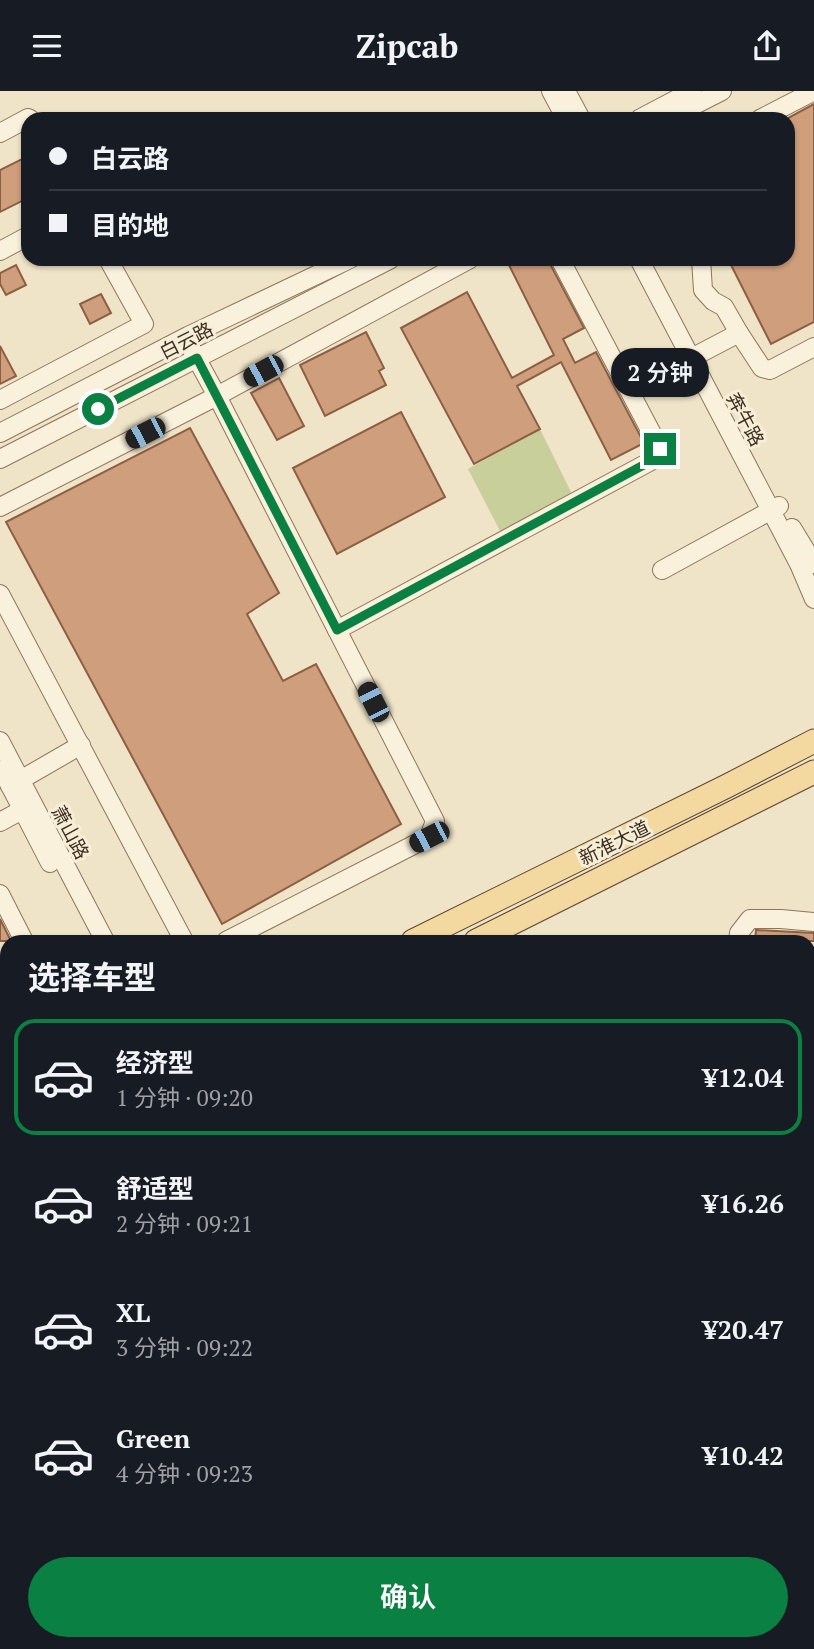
<!DOCTYPE html>
<html lang="zh">
<meta charset="utf-8">
<style>
:root{--surface:#171b24;--page:#20242c;--text:#f1f3f6;--muted:#9ea1a6;--line:#363941;--accent:#0b8043}
body{margin:0;font-family:"PT Serif","Noto Sans SC",serif;background:var(--page);color:var(--text);height:100vh;display:flex;flex-direction:column;font-size:26px;white-space:nowrap}
*{box-sizing:border-box;margin:0}
p{font-size:23px;color:var(--muted)}
.icon{flex:none;width:38px;height:38px;fill:none;stroke:currentColor;stroke-width:2;stroke-linecap:round;stroke-linejoin:round}
.map{position:relative;flex:1;overflow:hidden}
.sheet{position:absolute;left:0px;top:844px;width:816px;height:716px;display:flex;flex-direction:column;background:var(--surface);border-radius:21px 21px 0 0;box-shadow:0 2px 5px #0004}
.sheet>*{flex:none}
.top-card{position:absolute;left:21px;top:21px;width:774px;height:154px;border-radius:21px;box-shadow:0 2px 5px #0004;display:grid;align-content:center;height:154px;padding:0 28px;background:var(--surface)}
.end{position:absolute;width:32px;height:32px;margin:-16px;border:9px solid #0b8043;background:#fff;box-shadow:0 0 0 4px #fff}
.from{border-radius:50%}
.bubble{position:absolute;height:49px;border-radius:24px;background:var(--surface);box-shadow:0 2px 5px #0004;font-size:23px;font-weight:600;line-height:49px;text-align:center}
.car{position:absolute;width:21px;height:42px;margin:-21px -10px;border-radius:9px;box-shadow:0 0 5px 2px #0007;background:linear-gradient(#222 24%,#8ab4d8 0 40%,#222 0 76%,#8ab4d8 0 86%,#222 0)}
.top-card b{display:flex;align-items:center;gap:24px;height:66px;font-size:26px}
.top-card b+b{border-top:2px solid var(--line)}
.top-card i{width:18px;height:18px;background:var(--text)}
ul{padding:0;list-style:none}
li{display:flex;align-items:center;gap:21px;height:116px;margin:0 14px 10px;padding:0 14px;border:4px solid transparent;border-radius:21px}
li div{flex:1}
li b{display:block;font-size:26px}
li em{font-style:normal;font-weight:600}
li.selected{border-color:var(--accent)}
li>.icon{width:63px;height:63px;stroke-width:1.5}
h2{padding:0 28px;font-size:32px;line-height:84px}
.primary-button{display:flex;gap:14px;margin-top:auto;padding:14px 28px}
.primary-button a{flex:1;height:80px;border-radius:42px;background:var(--accent);color:#fff;font-size:28px;font-weight:600;line-height:80px;text-align:center}
header{display:flex;justify-content:space-between;align-items:center;height:91px;padding:0 28px;background:var(--surface);font-size:32px;font-weight:600}
.map>svg:first-child{display:block}
.green{fill:#c9cf9b}
.building{fill:#cf9f7d;stroke:#8d5f41;stroke-width:2}
.lines{fill:none;stroke-linecap:round;stroke-linejoin:round}
.minor-casing{stroke:#8d765c;stroke-width:20}
.major-casing{stroke:#5b4430;stroke-width:25}
.minor{stroke:#faf1dc;stroke-width:18}
.major{stroke:#f3d9a0;stroke-width:23}
.route{stroke:#0b8043;stroke-width:9}
.labels{text-anchor:middle;dominant-baseline:central;stroke-width:6;stroke-linejoin:round;paint-order:stroke}
.street-label{font-size:19px;fill:#3d2e20;stroke:#f7eed8}
</style>
<header><svg class="icon" aria-label="menu" viewBox="0 0 24 24"><path d="M4 6h16M4 12h16M4 18h16"/></svg>Zipcab<svg class="icon" aria-label="share" viewBox="0 0 24 24"><path d="M12 15V3M7 8l5-5 5 5M5 13v7h14v-7"/></svg></header>
<div class="map">
<svg width="814" height="1558" viewBox="0 0 814 1558">
<rect width="100%" height="100%" fill="#f0e4c8"/>
<polygon class="green" points="540,338 572,403 500,440 468,378"/>
<g class="building">
<polygon points="814,13 814,231 771,253 728,168 788,168 788,27"/>
<polygon points="28,65 28,107 0,121 0,79"/>
<polygon points="506,168 549,168 550,173 584,237 563,248 575,272 596,261 644,352 611,369 561,271 517,295 540,338 474,373 401,237 467,201 512,287 554,264"/>
<polygon points="16,174 26,194 6,204 0,193 0,182"/>
<polygon points="101,203 111,222 90,233 80,213"/>
<polygon points="366,241 384,277 379,280 386,294 325,325 300,274"/>
<polygon points="0,255 16,285 0,293"/>
<polygon points="279,287 304,335 277,349 251,302"/>
<polygon points="401,321 445,406 337,463 293,377"/>
<polygon points="190,337 279,502 247,523 283,590 316,573 401,733 222,833 6,431"/>
<polygon points="0,828 11,850 0,850"/>
<polygon points="756,839 814,842 814,850 755,850"/>
</g>
<g class="lines">
<g class="minor-casing">
<g id="minor">
<polyline points="551,0 566,28"/>
<polyline points="566,0 581,28"/>
<polyline points="639,28 692,0"/>
<polyline points="667,28 722,0"/>
<polyline points="760,28 814,0"/>
<polyline points="0,42 28,27 30,28"/>
<polyline points="0,160 28,145"/>
<polyline points="639,168 799,473 814,508"/>
<polyline points="739,242 762,277 770,279 814,256"/>
<polyline points="192,259 217,305 470,168"/>
<polyline points="699,263 739,242 724,216 713,210 703,199 701,168"/>
<polyline points="0,309 144,233 108,168"/>
<polyline points="0,342 188,245 350,168"/>
<polyline points="0,368 391,168"/>
<polyline points="0,416 217,305 435,730 429,746 226,850"/>
<polyline points="792,437 814,473"/>
<polyline points="662,479 779,415"/>
<polyline points="0,503 184,850"/>
<polyline points="337,539 651,370 660,358 560,168"/>
<polyline points="0,650 105,850"/>
<polyline points="2,679 50,772"/>
<polyline points="10,695 81,654"/>
<polyline points="0,731 22,719"/>
<polyline points="0,803 24,850"/>
<polyline points="738,850 739,842 750,828 781,828 814,831"/>
<polyline points="0,941 7,938"/>
<polyline points="808,973 814,973"/>
<polyline points="808,1019 814,1019"/>
<polyline points="808,1126 814,1126"/>
<polyline points="808,1343 814,1343"/>
<polyline points="808,1494 814,1495"/>
<polyline points="172,1558 172,1552"/>
<polyline points="515,1558 515,1552"/>
<polyline points="666,1558 666,1552"/>
</g>
</g>
<g class="major-casing">
<g id="major">
<polyline points="413,850 727,695 814,650"/>
<polyline points="476,850 814,681"/>
<polyline points="0,1057 7,1053"/>
<polyline points="0,1091 7,1087"/>
</g>
</g>
<use href="#minor" class="minor"/>
<use href="#major" class="major"/>
</g>
<g class="lines">
<polyline class="route" points="98,318 197,267 337,539 651,370 660,358"/>
</g>
<g class="labels">
<g class="street-label">
<text transform="translate(186 249) rotate(-27)">白云路</text>
<text transform="translate(746 328) rotate(62)">奔牛路</text>
<text transform="translate(71 741) rotate(62)">萧山路</text>
<text transform="translate(614 751) rotate(-26)">新淮大道</text>
</g>
</g>
</svg>
<i class="end from" style="left:98px;top:318px"></i>
<i class="end" style="left:660px;top:358px"></i>
<div class="bubble" style="left:611px;top:257px;width:98px">2 分钟</div>
<i class="car" style="left:263px;top:280px;rotate:242deg"></i>
<i class="car" style="left:145px;top:342px;rotate:243deg"></i>
<i class="car" style="left:373px;top:611px;rotate:333deg"></i>
<i class="car" style="left:429px;top:746px;rotate:243deg"></i>
<div class="top-card">
<b><i class="from"></i>白云路</b>
<b><i></i>目的地</b>
</div>
<section class="sheet">
<h2>选择车型</h2>
<ul>
<li class="selected"><svg class="icon" aria-label="car" viewBox="0 0 24 24"><path d="M5 17H2v-5l4-1 3-4h7l3 4 3 1v5h-3M9 17h6M6 11h13"/><circle cx="7" cy="17" r="2"/><circle cx="17" cy="17" r="2"/></svg><div><b>经济型</b><p>1 分钟 · 09:20</p></div><em>¥12.04</em></li>
<li><svg class="icon" aria-label="car" viewBox="0 0 24 24"><path d="M5 17H2v-5l4-1 3-4h7l3 4 3 1v5h-3M9 17h6M6 11h13"/><circle cx="7" cy="17" r="2"/><circle cx="17" cy="17" r="2"/></svg><div><b>舒适型</b><p>2 分钟 · 09:21</p></div><em>¥16.26</em></li>
<li><svg class="icon" aria-label="car" viewBox="0 0 24 24"><path d="M5 17H2v-5l4-1 3-4h7l3 4 3 1v5h-3M9 17h6M6 11h13"/><circle cx="7" cy="17" r="2"/><circle cx="17" cy="17" r="2"/></svg><div><b>XL</b><p>3 分钟 · 09:22</p></div><em>¥20.47</em></li>
<li><svg class="icon" aria-label="car" viewBox="0 0 24 24"><path d="M5 17H2v-5l4-1 3-4h7l3 4 3 1v5h-3M9 17h6M6 11h13"/><circle cx="7" cy="17" r="2"/><circle cx="17" cy="17" r="2"/></svg><div><b>Green</b><p>4 分钟 · 09:23</p></div><em>¥10.42</em></li>
</ul>
<div class="primary-button"><a>确认</a></div>
</section>
</div>
